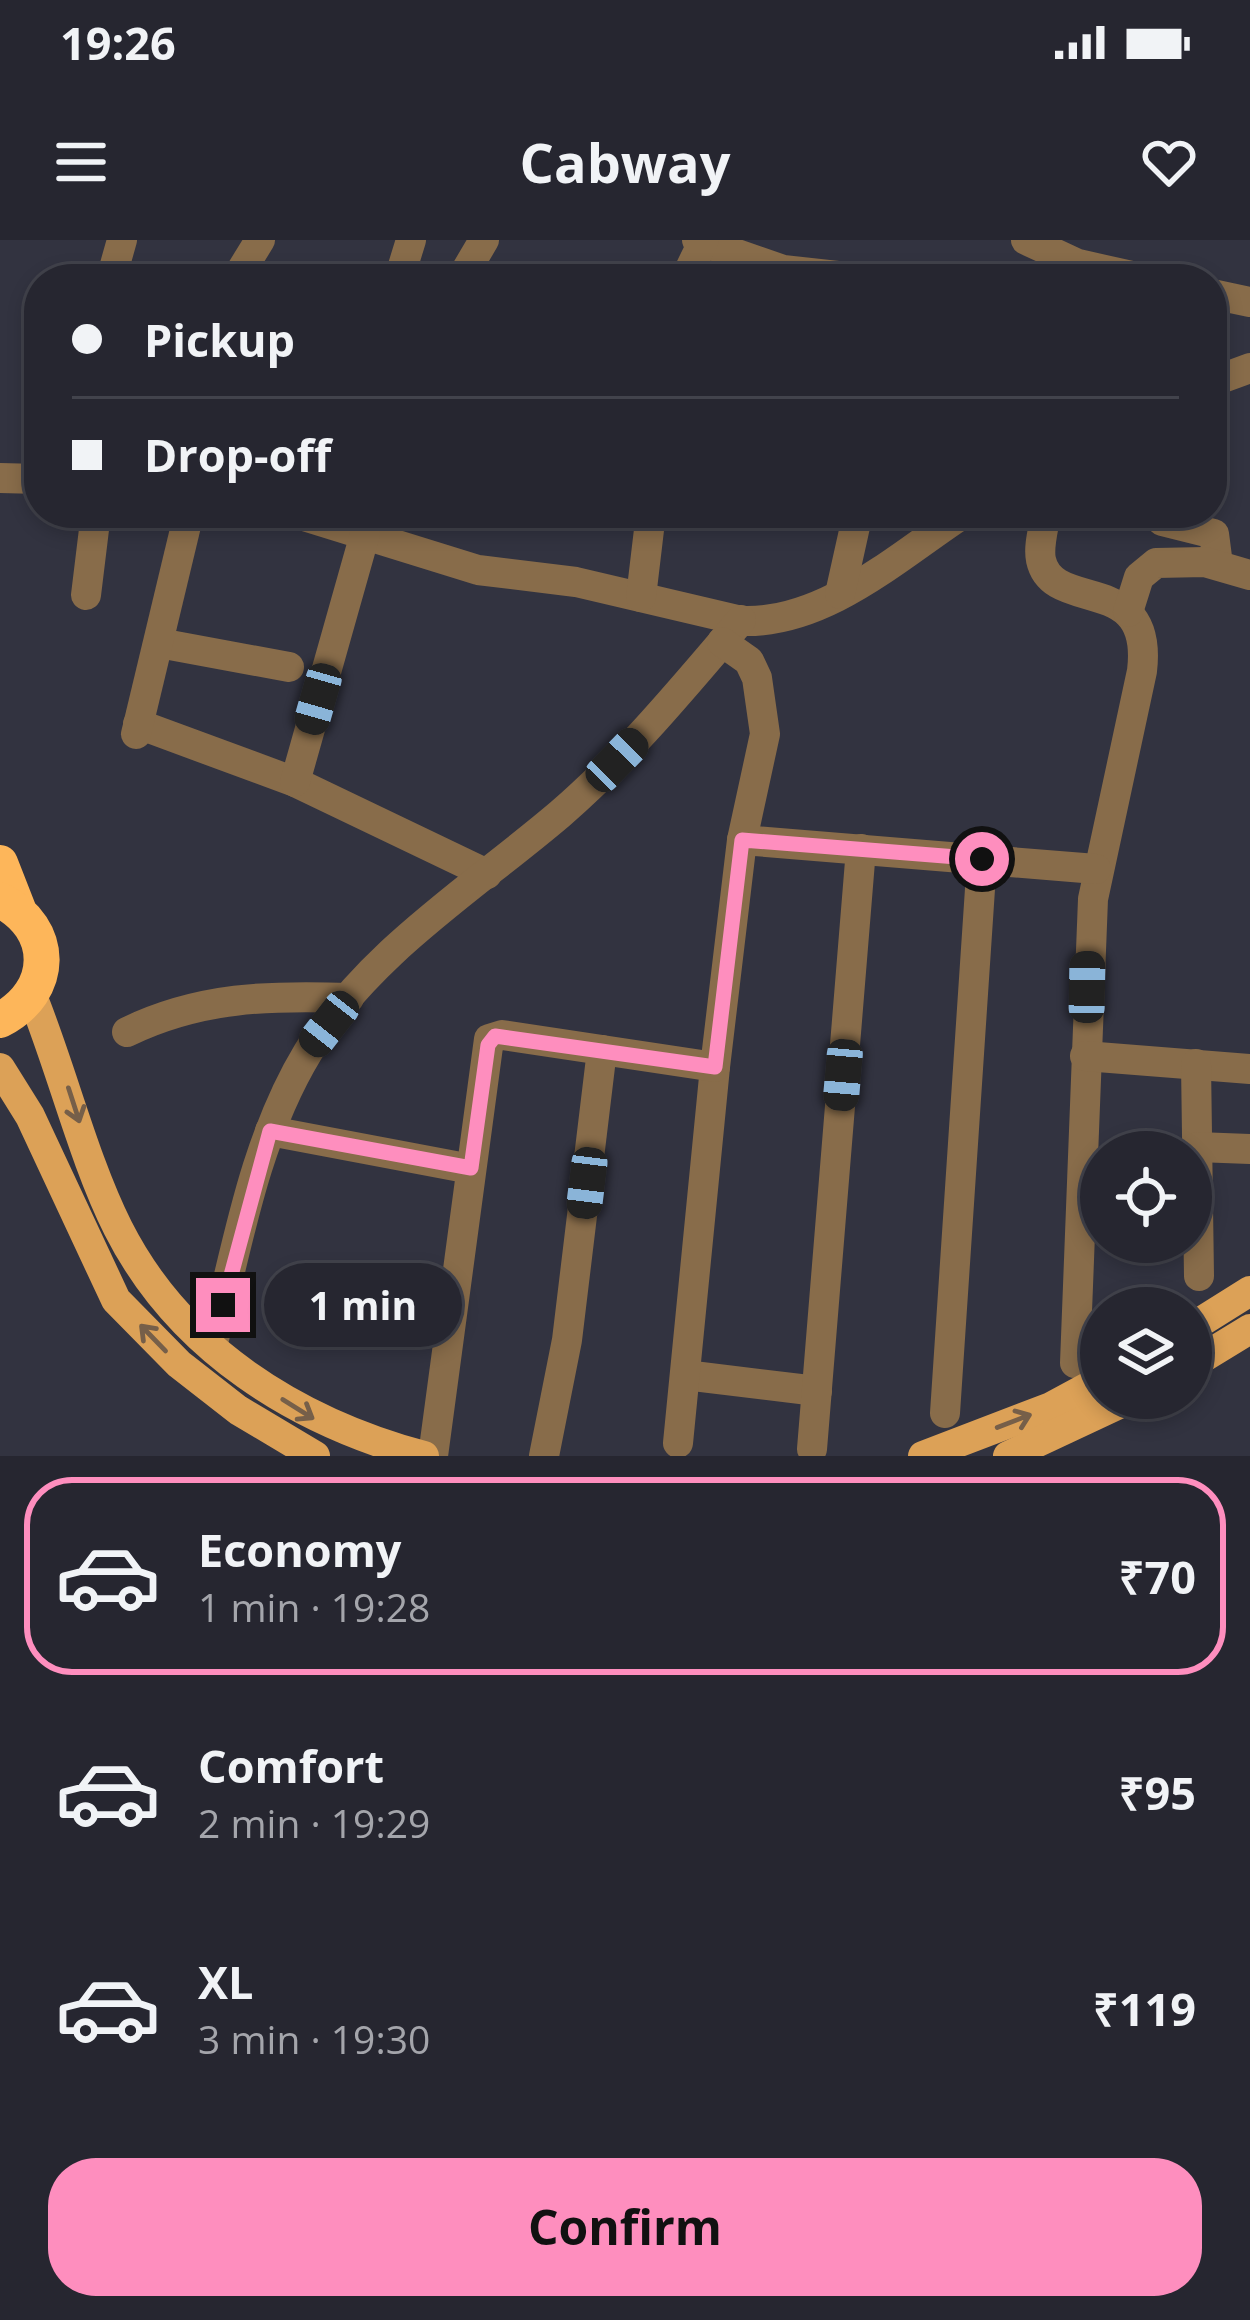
<!DOCTYPE html>
<meta charset="utf-8">
<style>
:root{--surface:#262630;--page:#2e2e38;--text:#f1f3f6;--muted:#a4a5ab;--line:#42434c;--accent:#fe8ebe}
body{margin:0;font-family:"Open Sans",sans-serif;background:var(--page);color:var(--text);height:100vh;display:flex;flex-direction:column;font-size:45px;white-space:nowrap}
*{box-sizing:border-box;margin:0}
p{font-size:39px;color:var(--muted)}
.icon{flex:none;width:66px;height:66px;fill:none;stroke:currentColor;stroke-width:2;stroke-linecap:round;stroke-linejoin:round}
.map{position:relative;height:1216px;overflow:hidden}
.drawer{display:flex;flex-direction:column;background:var(--surface);flex:1}
.drawer>*{flex:none}
.hud{position:absolute;left:24px;top:24px;width:1203px;height:264px;border-radius:48px;box-shadow:0 6px 18px #0003,0 0 0 3px var(--line);display:grid;align-content:center;height:264px;padding:0 48px;background:var(--surface)}
.controls{position:absolute;left:1080px;top:891px;display:grid;gap:24px}
.controls a{display:grid;place-items:center;width:132px;height:132px;border-radius:50%;background:var(--surface);box-shadow:0 6px 18px #0003,0 0 0 3px var(--line);font-size:60px}
.end{position:absolute;width:54px;height:54px;margin:-27px;border:15px solid #fe8ebe;background:#111;box-shadow:0 0 0 6px #111}
.from{border-radius:50%}
.bubble{position:absolute;height:84px;border-radius:42px;background:var(--surface);box-shadow:0 6px 18px #0003,0 0 0 3px var(--line);font-size:39px;font-weight:700;line-height:84px;text-align:center}
.car{position:absolute;width:36px;height:72px;margin:-36px -18px;border-radius:15px;box-shadow:0 0 9px 3px #0007;background:linear-gradient(#222 24%,#8ab4d8 0 40%,#222 0 76%,#8ab4d8 0 86%,#222 0)}
.hud b{display:flex;align-items:center;gap:42px;height:114px;font-size:45px}
.hud b+b{border-top:3px solid var(--line)}
.hud i{width:30px;height:30px;background:var(--text)}
ul{padding:21px 0 0;list-style:none}
li{display:flex;align-items:center;gap:36px;height:198px;margin:0 24px 18px;padding:0 24px;border:6px solid transparent;border-radius:48px}
li div{flex:1}
li b{display:block;font-size:45px}
li em{font-style:normal;font-weight:700}
li.on{border-color:var(--accent)}
li>.icon{width:108px;height:108px;stroke-width:1.5}
.button{display:flex;gap:24px;margin-top:auto;padding:24px 48px}
.button a{flex:1;height:138px;border-radius:48px;background:var(--accent);color:#111;font-size:48px;font-weight:700;line-height:138px;text-align:center}
.status{display:flex;justify-content:space-between;align-items:center;height:84px;padding:0 60px;background:var(--surface);direction:ltr}
.status svg{height:33px;fill:currentColor}
header{display:flex;justify-content:space-between;align-items:center;height:156px;padding:0 48px;background:var(--surface);font-size:54px;font-weight:700}
.map>svg:first-child{display:block}
.lines{fill:none;stroke-linecap:round;stroke-linejoin:round}
.minor{stroke:#886c4a;stroke-width:30}
.major{stroke:#dca157;stroke-width:30}
.highway{stroke:#fdb65a;stroke-width:36}
.oneway{stroke:#765f49}
.route{stroke:#fe8ebe;stroke-width:15}
</style>
<div class="status"><b>19:26</b><svg viewBox="0 0 49 12"><path d="M0 12V9h3v3zM5 12V6h3v6zM10 12V3h3v9zM15 12V0h3v12zM26 1h20v11H26zM47 4h2v5h-2z"/></svg></div>
<header><svg class="icon" aria-label="menu" viewBox="0 0 24 24"><path d="M4 6h16M4 12h16M4 18h16"/></svg>Cabway<svg class="icon" aria-label="heart" viewBox="0 0 24 24"><path d="M12 20l-8-8c-3-5 5-10 8-4 3-6 11-1 8 4z"/></svg></header>
<div class="map">
<svg width="1250" height="1216" viewBox="0 0 1250 1216">
<rect width="100%" height="100%" fill="#323340"/>
<g class="lines">
<g class="minor">
<polyline points="697,0 783,30 865,39"/>
<polyline points="1026,0 1078,24 1145,39"/>
<polyline points="111,39 122,0"/>
<polyline points="236,39 260,0"/>
<polyline points="399,39 411,0"/>
<polyline points="461,39 484,0"/>
<polyline points="685,39 704,0"/>
<polyline points="1212,54 1250,62"/>
<polyline points="1212,142 1250,128"/>
<polyline points="0,238 39,239"/>
<path d="M294,273L478,330L576,342L742,381C825,384 897,317 964,273"/>
<path d="M1046,273C1044,287 1038,306 1041,320C1053,375 1154,330 1142,431L1093,659L1075,1123"/>
<polyline points="1154,273 1162,281 1214,294 1218,325"/>
<polyline points="840,354 858,273"/>
<polyline points="86,355 96,273"/>
<polyline points="641,357 651,273"/>
<polyline points="1128,372 1139,337 1156,323 1205,322 1250,335"/>
<polyline points="159,403 289,427"/>
<polyline points="138,484 295,542 487,634"/>
<polyline points="136,494 189,273"/>
<polyline points="295,542 365,294"/>
<polyline points="742,600 1096,629"/>
<path d="M127,792C199,757 270,755 349,758"/>
<polyline points="1085,816 1250,829"/>
<polyline points="1196,824 1199,1036"/>
<polyline points="270,891 471,929"/>
<polyline points="1197,907 1250,909"/>
<path d="M212,1107C237,1007 254,901 308,812C368,713 473,648 560,574C627,516 683,448 741,380"/>
<polyline points="685,1135 817,1151"/>
<polyline points="945,1173 982,619"/>
<polyline points="678,1203 715,827"/>
<polyline points="812,1209 861,609"/>
<polyline points="433,1216 489,799 502,795 715,827 742,600 765,494 757,438 749,421 722,402"/>
<polyline points="544,1216 567,1100 602,810"/>
</g>
<g class="major">
<path d="M32,756C62,830 83,918 118,988C179,1109 297,1182 424,1216"/>
<polyline points="0,828 30,876 116,1060 179,1124 238,1170 315,1216"/>
<polyline points="1191,1088 1250,1051"/>
<polyline points="1191,1125 1250,1089"/>
<polyline points="923,1216 1051,1167 1101,1140"/>
<polyline points="1008,1216 1132,1158"/>
</g>
<g class="highway">
<polyline points="0,623 18,669"/>
<path d="M0,660C56,688 55,752 0,780"/>
</g>
</g>
<defs><path id="oneway-shaft" d="M-6 0H5M1.5-3L5.5 0L1.5 3" fill="none" stroke-width="1.6" stroke-linecap="round" stroke-linejoin="round" transform="scale(3)"/></defs>
<g class="oneway">
<use href="#oneway-shaft" transform="translate(74 865) rotate(72)"/>
<use href="#oneway-shaft" transform="translate(153 1098) rotate(-134)"/>
<use href="#oneway-shaft" transform="translate(298 1169) rotate(32)"/>
<use href="#oneway-shaft" transform="translate(1014 1181) rotate(-21)"/>
</g>
<g class="lines">
<polyline class="route" points="223,1065 270,891 471,928 488,805 495,796 715,827 742,600 982,619"/>
</g>
</svg>
<div class="controls">
<a><svg class="icon" aria-label="locate" viewBox="0 0 24 24"><circle cx="12" cy="12" r="6"/><path d="M12 2v4M12 18v4M2 12h4M18 12h4"/></svg></a>
<a><svg class="icon" aria-label="layers" viewBox="0 0 24 24"><path d="M12 4l9 5-9 5-9-5zM3 14l9 5 9-5"/></svg></a>
</div>
<i class="end from" style="left:982px;top:619px"></i>
<i class="end" style="left:223px;top:1065px"></i>
<div class="bubble" style="left:264px;top:1023px;width:198px">1 min</div>
<i class="car" style="left:318px;top:459px;rotate:196deg"></i>
<i class="car" style="left:617px;top:520px;rotate:44deg"></i>
<i class="car" style="left:1087px;top:747px;rotate:1deg"></i>
<i class="car" style="left:329px;top:784px;rotate:218deg"></i>
<i class="car" style="left:843px;top:835px;rotate:185deg"></i>
<i class="car" style="left:587px;top:943px;rotate:187deg"></i>
<div class="hud">
<b><i class="from"></i>Pickup</b>
<b><i></i>Drop-off</b>
</div>
</div>
<section class="drawer">
<ul>
<li class="on"><svg class="icon" aria-label="car" viewBox="0 0 24 24"><path d="M5 17H2v-5l4-1 3-4h7l3 4 3 1v5h-3M9 17h6M6 11h13"/><circle cx="7" cy="17" r="2"/><circle cx="17" cy="17" r="2"/></svg><div><b>Economy</b><p>1 min · 19:28</p></div><em>₹70</em></li>
<li><svg class="icon" aria-label="car" viewBox="0 0 24 24"><path d="M5 17H2v-5l4-1 3-4h7l3 4 3 1v5h-3M9 17h6M6 11h13"/><circle cx="7" cy="17" r="2"/><circle cx="17" cy="17" r="2"/></svg><div><b>Comfort</b><p>2 min · 19:29</p></div><em>₹95</em></li>
<li><svg class="icon" aria-label="car" viewBox="0 0 24 24"><path d="M5 17H2v-5l4-1 3-4h7l3 4 3 1v5h-3M9 17h6M6 11h13"/><circle cx="7" cy="17" r="2"/><circle cx="17" cy="17" r="2"/></svg><div><b>XL</b><p>3 min · 19:30</p></div><em>₹119</em></li>
</ul>
<div class="button"><a>Confirm</a></div>
</section>
